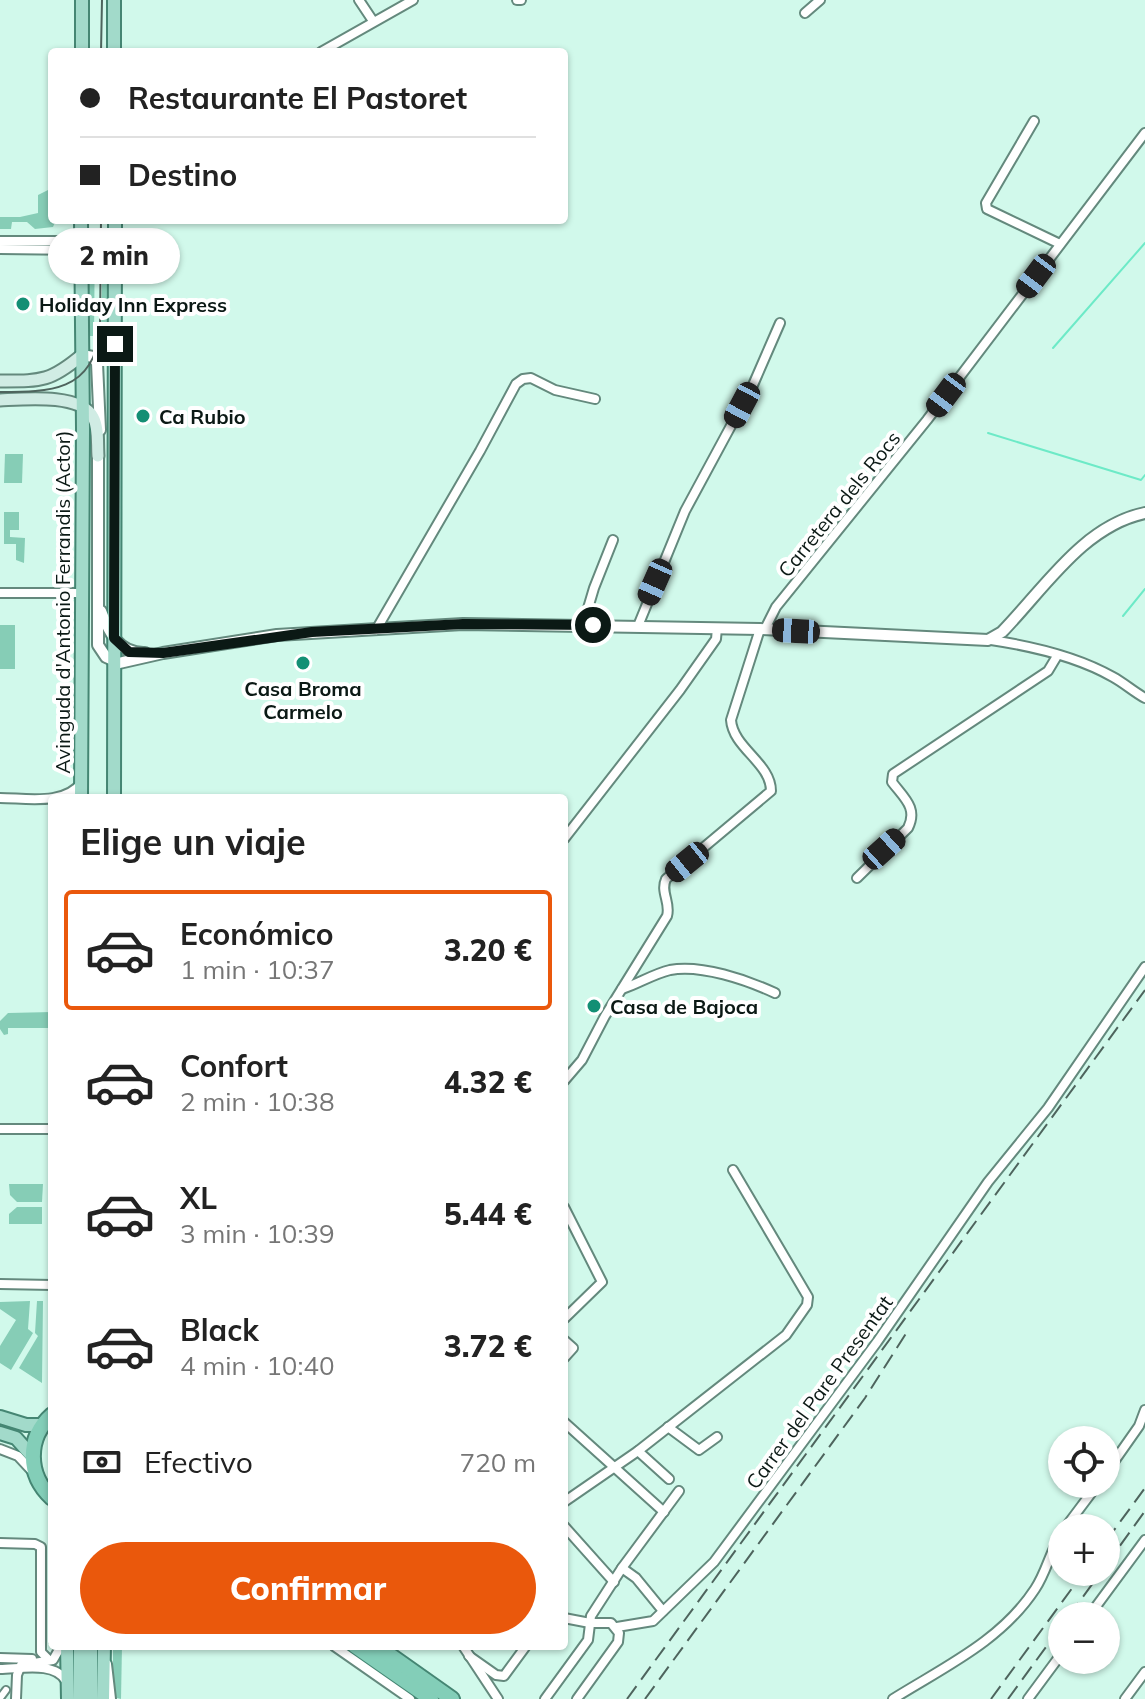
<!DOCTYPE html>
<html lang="es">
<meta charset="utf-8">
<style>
:root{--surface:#fff;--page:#f2f2f2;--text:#222;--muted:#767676;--line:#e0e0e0;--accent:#ea580c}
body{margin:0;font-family:Mulish,sans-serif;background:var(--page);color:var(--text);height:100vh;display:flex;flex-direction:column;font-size:30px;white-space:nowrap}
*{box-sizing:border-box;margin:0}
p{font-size:26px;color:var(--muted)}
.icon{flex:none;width:44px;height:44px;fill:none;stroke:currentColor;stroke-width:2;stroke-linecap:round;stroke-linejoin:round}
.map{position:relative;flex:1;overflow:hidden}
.side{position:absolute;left:48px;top:794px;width:520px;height:856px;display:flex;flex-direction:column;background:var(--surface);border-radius:8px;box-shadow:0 2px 6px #0004}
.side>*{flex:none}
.hud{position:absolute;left:48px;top:48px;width:520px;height:176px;border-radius:8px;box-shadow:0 2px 6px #0004;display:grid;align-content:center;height:176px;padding:0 32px;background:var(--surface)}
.buttons{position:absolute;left:1048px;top:1426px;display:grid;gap:16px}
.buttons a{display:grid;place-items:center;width:72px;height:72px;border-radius:50%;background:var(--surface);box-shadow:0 2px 6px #0004;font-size:40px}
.end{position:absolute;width:36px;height:36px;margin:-18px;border:10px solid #0b1915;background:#fff;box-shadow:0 0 0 4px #fff}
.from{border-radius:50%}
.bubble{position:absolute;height:56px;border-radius:28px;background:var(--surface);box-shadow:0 2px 6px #0004;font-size:26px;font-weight:800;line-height:56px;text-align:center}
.car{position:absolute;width:24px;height:48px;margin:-24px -12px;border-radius:10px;box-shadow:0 0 6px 2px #0007;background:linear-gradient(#222 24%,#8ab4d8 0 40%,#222 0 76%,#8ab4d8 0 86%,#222 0)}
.hud b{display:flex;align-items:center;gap:28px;height:76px;font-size:30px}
.hud b+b{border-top:2px solid var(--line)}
.hud i{width:20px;height:20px;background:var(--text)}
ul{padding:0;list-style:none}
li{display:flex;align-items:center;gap:24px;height:120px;margin:0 16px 12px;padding:0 16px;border:4px solid transparent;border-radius:8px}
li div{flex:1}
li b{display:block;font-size:30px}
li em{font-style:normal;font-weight:800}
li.selected{border-color:var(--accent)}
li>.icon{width:72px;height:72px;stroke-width:1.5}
h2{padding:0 32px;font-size:36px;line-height:96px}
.pay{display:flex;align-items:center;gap:20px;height:88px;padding:0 32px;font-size:30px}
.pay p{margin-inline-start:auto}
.primary-button{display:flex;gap:16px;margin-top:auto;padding:16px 32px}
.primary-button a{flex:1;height:92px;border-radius:48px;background:var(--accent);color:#fff;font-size:32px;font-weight:800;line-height:92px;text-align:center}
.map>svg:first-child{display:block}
.green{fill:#86cdb6}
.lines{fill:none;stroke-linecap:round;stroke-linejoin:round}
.stream{stroke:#6deac7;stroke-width:2}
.pedestrian-casing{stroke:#64897d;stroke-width:10}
.minor-casing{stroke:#64897d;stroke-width:12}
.tertiary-casing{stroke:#64897d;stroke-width:14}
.secondary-casing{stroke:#64897d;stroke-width:15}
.primary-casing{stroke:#458673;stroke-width:16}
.trunk-casing{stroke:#458673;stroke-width:18}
.pedestrian{stroke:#fff;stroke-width:6}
.minor{stroke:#fff;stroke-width:8}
.tertiary{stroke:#fff;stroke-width:10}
.secondary{stroke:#d0ece4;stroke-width:11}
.primary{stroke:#a2daca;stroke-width:12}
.trunk{stroke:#83ceb8;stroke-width:14}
.tram{stroke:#4e645d;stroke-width:2}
.rail{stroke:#4e645d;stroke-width:2;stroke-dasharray:16 8;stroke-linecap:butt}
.route{stroke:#0b1915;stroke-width:10}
.poi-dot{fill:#138f74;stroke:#fff;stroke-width:3}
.labels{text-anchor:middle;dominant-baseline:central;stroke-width:8;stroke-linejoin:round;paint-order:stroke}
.poi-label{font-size:20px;font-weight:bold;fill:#0b1915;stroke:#fff;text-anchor:start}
.street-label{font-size:20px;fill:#0b1915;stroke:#fff}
</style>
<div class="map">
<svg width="1145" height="1699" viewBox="0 0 1145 1699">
<rect width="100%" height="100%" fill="#d1f9eb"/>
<g class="green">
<polygon points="52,188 52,220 56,220 53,227 35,229 27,222 12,222 11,229 0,229 0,217 20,217 38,213 38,195"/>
<polygon points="89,233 95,233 94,336 89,336"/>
<polygon points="103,233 108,233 108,336 101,336"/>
<polygon points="5,454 23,454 22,483 4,483"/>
<polygon points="4,512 19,512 19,530 10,530 10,537 25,538 24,563 16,560 16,544 4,544"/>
<rect x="0" y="625" width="15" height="44"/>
<polygon points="52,1012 52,1028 8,1028 8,1034 4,1035 0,1029 0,1021 8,1013"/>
<polygon points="9,1184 43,1184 42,1202 17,1202 10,1195"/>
<polygon points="17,1207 42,1207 42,1224 9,1224 9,1214"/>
<polygon points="30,1301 28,1329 33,1333 11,1370 0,1363 0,1346 16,1320 0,1309 0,1302"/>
<polygon points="37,1301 43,1301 42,1383 19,1368 38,1336 35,1333"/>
<polygon points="48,1539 51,1539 52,1644 48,1644"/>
<polygon points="113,1646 122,1646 121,1699 113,1697"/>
</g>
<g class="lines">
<g class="stream">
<polyline points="1053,348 1145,243"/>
<polyline points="988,433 1141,480 1145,475"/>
<polyline points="1123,616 1145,589"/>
</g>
<g class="pedestrian-casing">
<polyline id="pedestrian" points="0,1698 6,1690"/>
</g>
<g class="minor-casing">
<g id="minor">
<polyline points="359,0 373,21"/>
<polyline points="517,0 521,0"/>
<polyline points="805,13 820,0"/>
<polyline points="321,52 413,0"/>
<polyline points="1034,121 986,203 987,209 1060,244"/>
<polyline points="0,241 81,241"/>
<polyline points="0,249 81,250"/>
<polyline points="0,593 83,593"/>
<polyline points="583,625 594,588 613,540"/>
<polyline points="638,626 685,511 753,385 780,323"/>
<polyline points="765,629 776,607 927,420 1145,133"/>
<polyline points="376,630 480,451 516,384 523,379 531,378 555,390 595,399"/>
<path d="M991,640C1031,646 1078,657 1113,677C1124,683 1134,692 1145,698"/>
<path d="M0,798C26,798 65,806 82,782"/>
<polyline points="564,839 680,690 716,639 717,628"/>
<path d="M857,878L908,828C918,808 904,798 892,782L893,774L1048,671L1057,656"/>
<path d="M622,989C638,984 653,974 670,970C701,964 747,980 775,993"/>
<path d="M564,1081L582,1060L605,1016L667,916C671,903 660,892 666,879L771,791C771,763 733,748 731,720L760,629"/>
<polyline points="0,1129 52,1129"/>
<polyline points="564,1207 602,1282 564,1319"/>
<polyline points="0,1284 52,1285"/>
<polyline points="564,1340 573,1348 564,1358"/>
<polyline points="564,1422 664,1512"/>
<polyline points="668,1427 699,1450 717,1437"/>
<polyline points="0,1449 18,1456 31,1470"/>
<polyline points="638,1451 669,1479"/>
<polyline points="1106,1473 1139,1426 1145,1410"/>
<polyline points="564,1502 638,1451 786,1335 807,1305 808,1297 733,1170"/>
<polyline points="564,1526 614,1582"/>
<polyline points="1065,1528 1098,1484"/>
<polyline points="0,1543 35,1544 41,1547 41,1652 49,1660"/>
<polyline points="622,1568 636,1578 663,1611"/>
<polyline points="1089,1616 1145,1540"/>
<polyline points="564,1618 590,1623 611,1623 619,1633 618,1642 577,1699"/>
<polyline points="617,1627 653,1621 714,1562 877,1342 988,1182 1048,1108 1145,967"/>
<polyline points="334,1646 410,1699"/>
<polyline points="463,1646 498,1699"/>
<polyline points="469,1656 496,1675 504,1676 526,1646"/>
<polyline points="0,1658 32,1659"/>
<polyline points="107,1664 111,1699"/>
<path d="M0,1669C20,1669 55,1661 66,1681"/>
<polyline points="16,1699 17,1675 21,1665 53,1660 61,1646"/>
<polyline points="545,1699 588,1640 591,1616 622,1568 679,1491"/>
<path d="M893,1699C944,1667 1001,1641 1035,1589C1047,1571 1050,1551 1062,1533"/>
<polyline points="1028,1699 1062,1653"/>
<polyline points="1125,1699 1145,1672"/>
</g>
</g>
<g class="tertiary-casing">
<g id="tertiary">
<polyline points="82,355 93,357 97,363 100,430"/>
<path d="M98,450V645L106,657L119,663L163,653L277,635L463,624L760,629L988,640L1002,632C1044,589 1083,526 1145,513"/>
<path d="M101,611C109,633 119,654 145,653"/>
</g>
</g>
<g class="secondary-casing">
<g id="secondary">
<path d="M0,381C41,381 50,382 82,355"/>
<path d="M0,400C23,399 80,393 93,417C99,428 97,443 98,456"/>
</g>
</g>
<g class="primary-casing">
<g id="primary">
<polyline points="114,0 114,52"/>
<polyline points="82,52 82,0"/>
<polyline points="81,220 83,429 81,798"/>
<polyline points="114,798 115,220"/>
<polyline points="0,1417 26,1425 43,1425"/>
<polyline points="0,1433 16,1438 32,1456"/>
<polyline points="67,1646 68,1699"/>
<polyline points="80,1646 80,1699"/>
<polyline points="91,1646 91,1699"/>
<polyline points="103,1699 104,1646"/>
</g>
</g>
<g class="trunk-casing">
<g id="trunk">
<path d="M52,1415C26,1438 27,1475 52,1498"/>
<polyline points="355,1646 431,1699"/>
<polyline points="377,1646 452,1699"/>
</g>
</g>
<use href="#pedestrian" class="pedestrian"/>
<use href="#minor" class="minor"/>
<use href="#tertiary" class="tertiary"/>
<use href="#secondary" class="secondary"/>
<use href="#primary" class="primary"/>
<use href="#trunk" class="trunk"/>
<g class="tram">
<polyline points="101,52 102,0"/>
<path d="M0,392C49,392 93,392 100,331L101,220"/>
</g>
<g class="rail">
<polyline points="1106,1541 1145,1488"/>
<polyline points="1106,1565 1145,1511"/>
<polyline points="1069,1616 1101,1572"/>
<polyline points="627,1699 1145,990"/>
<polyline points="645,1699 865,1398 907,1332"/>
<polyline points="991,1699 1084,1572"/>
<polyline points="1008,1699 1062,1625"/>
</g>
</g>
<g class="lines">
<polyline class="route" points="115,344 114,638 129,652 163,653 312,632 463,624 593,625"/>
</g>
<g class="poi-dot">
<circle cx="23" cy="304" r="8"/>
<circle cx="143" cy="416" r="8"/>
<circle cx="303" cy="663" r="8"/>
<circle cx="594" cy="1006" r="8"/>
</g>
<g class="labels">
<g class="poi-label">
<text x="39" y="304">Holiday Inn Express</text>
<text x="159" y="416">Ca Rubio</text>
<text x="303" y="688" text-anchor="middle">Casa Broma<tspan x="303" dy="23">Carmelo</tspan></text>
<text x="610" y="1006">Casa de Bajoca</text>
</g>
<g class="street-label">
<text transform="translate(839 504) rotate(-51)">Carretera dels Rocs</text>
<text transform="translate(62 602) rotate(-90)">Avinguda d'Antonio Ferrandis (Actor)</text>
<text transform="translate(819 1392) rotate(-54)">Carrer del Pare Presentat</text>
</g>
</g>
</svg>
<div class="buttons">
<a><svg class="icon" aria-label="locate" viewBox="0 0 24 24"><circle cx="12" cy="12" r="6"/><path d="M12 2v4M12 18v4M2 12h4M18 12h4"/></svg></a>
<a>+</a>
<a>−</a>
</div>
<i class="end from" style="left:593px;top:625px"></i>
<i class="end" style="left:115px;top:344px"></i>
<div class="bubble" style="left:48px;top:228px;width:132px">2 min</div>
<i class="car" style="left:1036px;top:276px;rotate:217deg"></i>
<i class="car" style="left:946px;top:395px;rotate:217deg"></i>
<i class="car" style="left:742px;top:405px;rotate:208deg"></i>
<i class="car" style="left:655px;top:582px;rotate:204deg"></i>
<i class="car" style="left:796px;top:631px;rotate:273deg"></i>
<i class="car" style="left:884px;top:849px;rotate:48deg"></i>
<i class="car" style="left:687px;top:862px;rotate:231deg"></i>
<div class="hud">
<b><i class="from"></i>Restaurante El Pastoret</b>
<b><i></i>Destino</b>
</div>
<section class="side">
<h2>Elige un viaje</h2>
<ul>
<li class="selected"><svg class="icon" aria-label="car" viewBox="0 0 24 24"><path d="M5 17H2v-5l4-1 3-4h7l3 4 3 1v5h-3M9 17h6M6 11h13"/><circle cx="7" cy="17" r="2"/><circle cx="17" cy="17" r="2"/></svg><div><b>Económico</b><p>1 min · 10:37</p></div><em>3.20 €</em></li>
<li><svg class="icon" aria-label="car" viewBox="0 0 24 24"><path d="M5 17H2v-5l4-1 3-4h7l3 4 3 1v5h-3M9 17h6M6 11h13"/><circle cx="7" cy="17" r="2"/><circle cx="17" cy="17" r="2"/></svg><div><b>Confort</b><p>2 min · 10:38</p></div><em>4.32 €</em></li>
<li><svg class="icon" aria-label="car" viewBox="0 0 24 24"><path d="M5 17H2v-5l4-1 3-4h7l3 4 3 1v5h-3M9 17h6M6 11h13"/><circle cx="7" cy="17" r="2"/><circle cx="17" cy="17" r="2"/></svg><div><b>XL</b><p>3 min · 10:39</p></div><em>5.44 €</em></li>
<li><svg class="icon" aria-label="car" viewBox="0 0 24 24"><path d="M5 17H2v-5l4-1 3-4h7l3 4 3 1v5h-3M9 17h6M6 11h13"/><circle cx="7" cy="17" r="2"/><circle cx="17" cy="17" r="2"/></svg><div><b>Black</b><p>4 min · 10:40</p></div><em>3.72 €</em></li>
</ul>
<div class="pay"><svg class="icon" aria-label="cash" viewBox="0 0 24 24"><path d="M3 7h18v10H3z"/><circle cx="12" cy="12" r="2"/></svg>Efectivo<p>720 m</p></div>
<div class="primary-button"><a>Confirmar</a></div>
</section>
</div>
